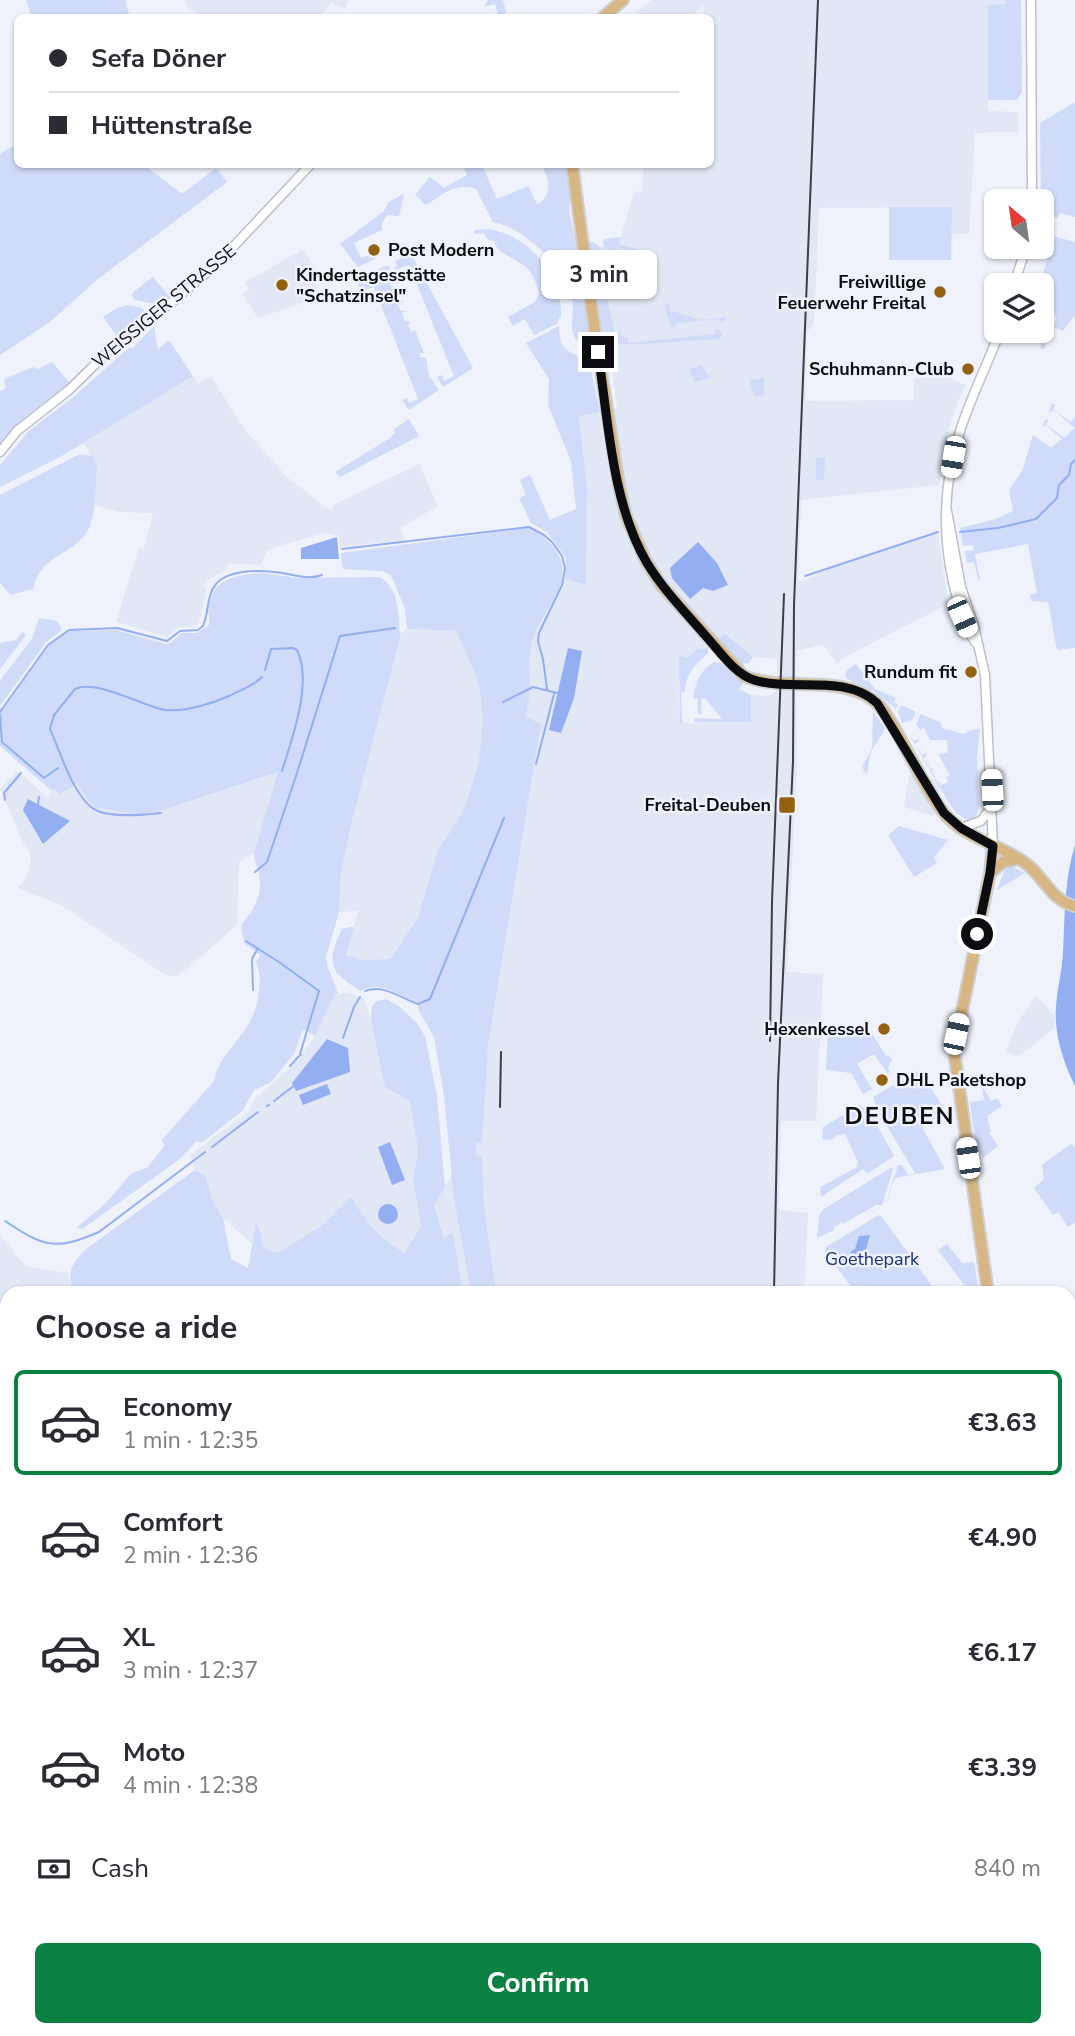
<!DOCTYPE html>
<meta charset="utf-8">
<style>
:root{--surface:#fff;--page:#f2f2f3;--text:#2b2b33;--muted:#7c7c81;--line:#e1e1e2;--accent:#0b8043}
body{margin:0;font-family:"Nunito Sans",sans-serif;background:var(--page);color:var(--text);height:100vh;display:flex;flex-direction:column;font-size:26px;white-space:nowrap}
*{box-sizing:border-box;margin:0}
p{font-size:23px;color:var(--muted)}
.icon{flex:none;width:38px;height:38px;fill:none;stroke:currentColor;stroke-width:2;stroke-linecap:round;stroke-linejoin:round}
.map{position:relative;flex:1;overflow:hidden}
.details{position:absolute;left:0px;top:1286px;width:1076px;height:751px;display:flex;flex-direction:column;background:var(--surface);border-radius:21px 21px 0 0;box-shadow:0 2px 5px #0004}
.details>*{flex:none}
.top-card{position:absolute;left:14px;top:14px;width:700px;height:154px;border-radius:10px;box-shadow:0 2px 5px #0004;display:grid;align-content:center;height:154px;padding:0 35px;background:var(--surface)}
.needle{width:46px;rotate:331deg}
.fabs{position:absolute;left:984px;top:189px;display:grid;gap:14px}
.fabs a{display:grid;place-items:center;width:70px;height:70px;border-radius:10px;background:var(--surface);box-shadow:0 2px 5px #0004;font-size:35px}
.end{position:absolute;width:32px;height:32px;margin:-16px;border:9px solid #0c0d10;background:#fff;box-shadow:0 0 0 4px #fff}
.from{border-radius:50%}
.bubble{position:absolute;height:49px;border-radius:10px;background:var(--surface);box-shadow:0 2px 5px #0004;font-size:23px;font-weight:700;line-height:49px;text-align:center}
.car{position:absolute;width:21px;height:42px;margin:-21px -10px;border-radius:9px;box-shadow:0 0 5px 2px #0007;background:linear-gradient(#fff 24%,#345 0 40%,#fff 0 76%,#345 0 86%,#fff 0)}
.top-card b{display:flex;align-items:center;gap:24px;height:66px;font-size:26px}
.top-card b+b{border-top:2px solid var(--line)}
.top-card i{width:18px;height:18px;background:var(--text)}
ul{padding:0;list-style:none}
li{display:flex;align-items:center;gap:21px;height:105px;margin:0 14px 10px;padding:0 21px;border:4px solid transparent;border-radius:10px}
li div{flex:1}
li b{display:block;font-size:26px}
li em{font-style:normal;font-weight:700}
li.active{border-color:var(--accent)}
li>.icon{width:63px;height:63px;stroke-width:1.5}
h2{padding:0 35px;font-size:32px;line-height:84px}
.pay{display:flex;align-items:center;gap:18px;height:77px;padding:0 35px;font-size:26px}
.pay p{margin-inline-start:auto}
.primary-button{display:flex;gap:14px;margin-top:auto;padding:14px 35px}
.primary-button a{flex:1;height:80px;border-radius:10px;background:var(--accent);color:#fff;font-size:28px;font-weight:700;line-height:80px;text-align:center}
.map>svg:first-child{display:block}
.built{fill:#e1e7f5;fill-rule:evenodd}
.green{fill:#cfdbf8}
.water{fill:#93aef1}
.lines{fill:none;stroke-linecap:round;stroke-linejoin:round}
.stream{stroke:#93aef1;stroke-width:2}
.minor-casing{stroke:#bdc0c8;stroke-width:11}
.major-casing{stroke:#cecfcf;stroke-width:14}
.minor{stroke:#fff;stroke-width:8}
.major{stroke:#d7b683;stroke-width:10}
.rail{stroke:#3d3e42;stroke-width:2}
.route{stroke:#0c0d10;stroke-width:9}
.poi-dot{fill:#926211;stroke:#eff2fa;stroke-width:2.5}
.labels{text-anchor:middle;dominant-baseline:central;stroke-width:5;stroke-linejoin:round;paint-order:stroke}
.poi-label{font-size:18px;font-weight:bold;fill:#0c0d10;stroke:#eff2fa;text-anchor:end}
.street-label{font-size:18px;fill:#0c0d10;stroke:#eff2fa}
.park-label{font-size:18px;fill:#192e79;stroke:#eff2fa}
.district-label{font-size:24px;font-weight:bold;letter-spacing:2px;fill:#0c0d10;stroke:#eff2fa}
</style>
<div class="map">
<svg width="1075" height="2036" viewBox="0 0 1075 2036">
<rect width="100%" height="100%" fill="#eff2fa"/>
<g class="built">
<polygon points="185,0 349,0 345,9 331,3 320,17 205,18 193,12 185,4"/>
<path d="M652,0H1005V4L988,5V111L1018,112L1019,132L975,133L969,234H951V207L819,208L814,325L807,331L805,401L914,400V378H950L967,386L963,390L958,401L948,431L939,485L801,500L798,582L815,576L818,573L938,533L948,604L841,659L838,665L823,644L796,651L797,761L787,972L823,974L816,1121H781L779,1210L808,1213L804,1293H463L453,1233L444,1240L434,1204L481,1127L488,1048L541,725L525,717L530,686L527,666L533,638L553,603L562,578L586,585L587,489L579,415L617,408L609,344L602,332L589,244L594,242L599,247L604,246L605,239L621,237L634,192L642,191L644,165L710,164V18L703,17L704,5L690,17H631ZM726,633L753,657L777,659V690L768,696L751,695V722L680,723L678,684L685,658L698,649L708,648Z"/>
<polygon points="302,250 317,270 316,289 307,294 309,301 258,318 242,294 249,289 245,282"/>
<polygon points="193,376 198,384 211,376 245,430 287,477 331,511 335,504 419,464 438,506 400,528 405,540 340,547 339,536 325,533 275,547 266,552 261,565 229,564 227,569 206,581 202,586 207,588 199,623 194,626 177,628 167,637 116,622 139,547 144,549 153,513 120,512 93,505 97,465 83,443"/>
<polygon points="407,629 456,631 476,676 480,693 483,719 479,761 464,810 437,852 418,918 390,959 364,960 346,955 358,911 339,912 341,872 351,825 400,638 398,634"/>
<polygon points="17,771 48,797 54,789 76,784 160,811 279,772 254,853 239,862 237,925 177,977 164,974 61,905 18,888 27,877 31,861 30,853 24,844 0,789"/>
<polygon points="910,772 942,782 933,816 904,807"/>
<polygon points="347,992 364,999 396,1092 410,1101 418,1151 413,1180 421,1226 403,1253 386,1241 367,1223 351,1197 321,1226 278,1253 266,1250 261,1245 259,1227 256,1224 252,1244 223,1218 213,1203 206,1177 195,1170 190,1155 248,1112 256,1098 297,1061 315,1036 334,996"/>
<polygon points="1036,996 1054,1015 1055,1028 1018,1057 1006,1052 1017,1023"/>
<polygon points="0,1235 26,1266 68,1273 72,1293 7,1293 7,1338 0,1341"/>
<polygon points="1075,1437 1075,1598 1069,1601 1069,1445"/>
<polygon points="1069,1919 1075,1923 1075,2036 965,2036 967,2030 1069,2030"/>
<polygon points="631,2030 836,2030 835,2036 631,2036"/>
</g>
<g class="green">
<polygon points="26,0 125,0 130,17 32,17"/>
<polygon points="488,0 503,0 507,17 499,17 495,4 484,7"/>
<polygon points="1005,0 1021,0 1022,92 1017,100 988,100 988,5 1005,4"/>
<polygon points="1075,102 1075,217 1060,213 1058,218 1043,214 1041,211 1040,123"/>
<polygon points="17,143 18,164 144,165 182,194 216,168 227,182 99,278 50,322 0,355 0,154"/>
<path d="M463,165H482L497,199L528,186L537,204C553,196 550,178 541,165H566L570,197L569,210L580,264L588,331L587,337L582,342L576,340C568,329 575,313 572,299C567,268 523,227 493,222L476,189C457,181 442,195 426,205L415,195L430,177L444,188L467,175Z"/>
<polygon points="404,194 399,216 387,215 382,223 382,230 354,243 361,258 369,255 377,258 358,267 340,244 384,211 389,202"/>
<polygon points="889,207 952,207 951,260 889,260"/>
<path d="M488,229C528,234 564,277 561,317H559L557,324L534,335L525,319L513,326L508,317L535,302L539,294C537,285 534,275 528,269C518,258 497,255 494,241L487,239L484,233L473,234L475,230Z"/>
<polygon points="1053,236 1075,242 1075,315 1063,331 1054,327 1057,316 1041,312 1041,285 1038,285 1041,282"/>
<polygon points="621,237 619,244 642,251 641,255 617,247 615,252 605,248 603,242 605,239"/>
<polygon points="591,242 598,245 601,258 597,259 615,333 620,332 622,337 628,338 628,343 715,334 715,329 720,330 722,336 719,339 645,344 609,344 602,332 589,244"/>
<polygon points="411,254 473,368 443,387 437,377 442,375 444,381 454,376 409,265 395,270 394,267 397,266 395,261"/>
<polygon points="388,265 391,270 385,270 388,278 394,278 395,280 389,281 392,288 399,289 397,294 404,303 398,303 400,310 408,312 402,312 405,321 411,322 408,325 411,332 415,330 424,353 419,353 420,357 426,358 429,376 439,390 409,410 402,400 407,398 409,403 418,399 374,287 361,292 356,279"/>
<polygon points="153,277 170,297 156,304 135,300 132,296 133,292"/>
<polygon points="664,303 670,305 669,310 701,320 725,317 725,320 720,324 719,319 676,323 675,328 670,325"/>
<polygon points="128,305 142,308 147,314 117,336 103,317 117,308"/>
<polygon points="154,326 158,349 169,340 193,376 60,457 0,487 0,465 29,431 72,398 130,347 133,348"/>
<path d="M559,326C559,360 578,348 590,366L600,412L579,416L587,489L586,585L565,579L566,558L547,532L531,523L519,498L526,495L520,480L530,475L550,520L576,509L571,461L548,405L549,379L526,343Z"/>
<polygon points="1049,330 1044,350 1040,348 1042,344 1015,332 1013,337 1008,335 1011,331 1034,331 1042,335"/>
<polygon points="52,362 70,383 24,418 0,444 0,391 6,388 4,379 33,367 38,369"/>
<polygon points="701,365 711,378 694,382 689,369"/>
<polygon points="749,377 752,380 764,378 764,395 754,397"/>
<polygon points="1052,403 1055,405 1053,409 1071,422 1075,417 1075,648 1057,650 1048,602 1031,601 1030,595 1037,593 1028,544 975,554 980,580 978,580 974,562 967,563 965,551 974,550 973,545 963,546 960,528 996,519 1013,511 1009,490 1022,471 1033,435 1051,448 1062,439 1046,425 1042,427 1046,419 1049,420 1046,424 1064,438 1075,428 1054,410 1049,413"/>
<polygon points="409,419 419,436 340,477 335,472 390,438 395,433 393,430"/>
<path d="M80,454L92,456L97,465C95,485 97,512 88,530C75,555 40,554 33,589L11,595L0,583V495Z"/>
<polygon points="816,458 825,458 824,480 816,480"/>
<path d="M528,528C539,532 547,539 554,548C579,581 541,611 532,642C528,661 529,666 530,685C530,695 527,707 526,717L541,724L488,1047L482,1143H476V1155L482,1156L484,1207L496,1293H471L454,1198L444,1096L434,1037L419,1011L417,1002C400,996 378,979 361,991C329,972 326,963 342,929L354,926L346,955L364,960L390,959L418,918L437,852L464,810L479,761L483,719L480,693L476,676L456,631L407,629L405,609L391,575L382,571L343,569L341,553Z"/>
<path d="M261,573L299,578L379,577C400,586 399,621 400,638L351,825L341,872L339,912L326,957L328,968L338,993L334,996L315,1036L303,1029L294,1054L270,1083L254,1090L242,1111L203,1142H196L180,1159L82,1229L77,1227L104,1205L131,1174L148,1167L165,1145L161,1141L214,1081C220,1047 257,1034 259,989C260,979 260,971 256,962L260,955L244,943L241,925C254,909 263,897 259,874C258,865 254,863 254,853L278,772L160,811L136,814L94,807L77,784L60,794L54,789L52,791L0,746V708L3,710L50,644L69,631L116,630L166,644L172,642L181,633H197L209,625C210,619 208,613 209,608C212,578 236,575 261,573Z"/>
<polygon points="39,618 57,621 62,630 46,642 0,706 0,680 32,639"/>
<polygon points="22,632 26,635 0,669 0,643 16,640"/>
<polygon points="725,633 753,657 749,663 740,664 718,639"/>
<path d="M708,648V653C695,665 685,674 685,692L681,693L682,723H680L679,658L681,655L686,658L698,649Z"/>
<path d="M714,662L722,663L744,683L739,689L751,695V722H694V718L722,719L705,698L701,699L702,714L698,715V698H693C696,682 700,670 714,662Z"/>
<polygon points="856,664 875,689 896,698 894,702 898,704 896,709 874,691 847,679 845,675 847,670"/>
<polygon points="901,705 916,712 912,720 902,723 898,712"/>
<polygon points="873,712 885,728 870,754 867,775 862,767 872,749"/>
<polygon points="921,714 941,723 942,728 964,734 971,730 980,729 977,758 979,808 975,818 967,820 956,813 949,803 910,736 914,741 918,739 919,741 915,744 922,755 926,753 927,755 924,758 930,769 934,768 932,772 940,786 948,782 946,777 950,775 938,754 948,753 947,740 930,740 924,728 920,730 916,724"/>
<polygon points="899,826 948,840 934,857 937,863 914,877 888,835"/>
<polygon points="1013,867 1025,873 997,890 1005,869"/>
<path d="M386,999L400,1007L417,1023L425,1036L437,1096L445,1187L434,1205L444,1239L453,1232L463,1293H72C68,1270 70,1266 86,1249L195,1170L206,1177L213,1203L223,1218L231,1259L248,1268L256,1223C267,1239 253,1247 278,1253L321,1226L351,1197C365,1220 380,1239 404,1253L421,1226L413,1180L418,1151L410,1101L385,1087L371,1019L372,1006L377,1001Z"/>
<polygon points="868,1027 886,1056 889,1055 892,1060 888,1068 890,1072 887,1073 874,1054 857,1064 872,1089 863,1094 851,1073 826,1070 828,1029 857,1028 859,1032"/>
<polygon points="920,1070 947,1114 940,1116 922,1127 945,1169 895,1178 885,1206 898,1165 902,1165 908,1175 915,1173 878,1111 873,1097"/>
<polygon points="982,1086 991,1101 997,1098 1002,1106 987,1116 991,1132 989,1133 998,1146 983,1158 975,1141 970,1102 984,1100"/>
<polygon points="860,1105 870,1113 894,1156 867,1174 863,1169 821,1197 820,1187 856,1168 858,1162 845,1134 838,1135 832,1140 822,1139 823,1127"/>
<polygon points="1072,1143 1075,1148 1075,1222 1068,1227 1058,1212 1053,1215 1034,1188 1044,1179 1042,1165"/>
<polygon points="892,1167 893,1170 882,1205 876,1205 843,1224 842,1222 833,1228 834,1230 817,1238 819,1215 824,1209"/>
<polygon points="879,1215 882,1217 937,1293 856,1293 825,1252 826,1247"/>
<polygon points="947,1244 962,1263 974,1262 979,1292 970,1293 938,1250"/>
<polygon points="7,1338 7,1796 0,1799 0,1341"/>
<polygon points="7,1882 7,1925 0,1929 0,1885"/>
<polygon points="53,2030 82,2030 82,2036 40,2036"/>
<polygon points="118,2030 299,2030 304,2031 293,2036 117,2036"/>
<polygon points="399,2030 479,2030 479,2036 404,2036"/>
</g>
<g class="water">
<polygon points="337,537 339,559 301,559 301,548"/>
<polygon points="698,542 717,563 728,585 713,591 703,588 690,599 672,578 670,568"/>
<polygon points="568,648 582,651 574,698 561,733 549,730"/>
<polygon points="28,799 70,821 43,844 23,810"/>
<path d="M1075,845V1086C1063,1062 1054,1034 1056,1007C1057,989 1062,971 1063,953C1065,916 1064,880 1075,845Z"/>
<polygon points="327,1039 348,1048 350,1072 296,1091 292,1083"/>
<polygon points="327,1084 331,1094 303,1105 299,1095"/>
<polygon points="390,1142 405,1180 392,1185 378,1147"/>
<circle cx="388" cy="1214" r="10"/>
<polygon points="870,1235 863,1260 859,1262 850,1256 851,1251 855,1249 859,1236"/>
</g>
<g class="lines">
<g class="stream">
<polyline points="960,532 998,528 1036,519 1057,498 1059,485 1069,475 1071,464 1075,460"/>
<polyline points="342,549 529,527 544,535 552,542 562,556 565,568 562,585 539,633 538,641 543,659 547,689"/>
<polyline points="805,576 938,532"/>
<path d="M265,670L271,649L293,648L297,650C313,683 292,738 282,771"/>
<polyline points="503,702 533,687 557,693"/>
<path d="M0,712L48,645L69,630L117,628L167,641L180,631L198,630L203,626C209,614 206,596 216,584C227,570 257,570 274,572C290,573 307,581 322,575"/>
<polyline points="0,715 2,742 44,778 58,768"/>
<polyline points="536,764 554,694"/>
<polyline points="5,800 4,793 21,773"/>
<polyline points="38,804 39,797"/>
<path d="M161,813C143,815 105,819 91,807C72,792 60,751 50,729L54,715L75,689C97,679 142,706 165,710C185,712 211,704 229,696C240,690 254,686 262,677"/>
<polyline points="255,872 267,862 297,773 340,636 395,628"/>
<polyline points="246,941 279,962 319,991 300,1054 301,1055"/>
<polyline points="253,990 252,959 258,948"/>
<path d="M365,991C383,984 401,998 418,1004L430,999L504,818"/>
<polyline points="343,1038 354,1007 360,997"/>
<polyline points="290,1066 299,1056"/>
<polyline points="274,1101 295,1085"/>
<polyline points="267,1106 269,1105"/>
<polyline points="212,1147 258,1112"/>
<path d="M5,1221C44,1247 55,1251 99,1232L205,1152"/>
<polyline points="2,1601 7,1599"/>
<polyline points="0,1824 7,1821"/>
</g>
<g class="minor-casing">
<g id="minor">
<polyline points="1031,0 1032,201"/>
<polyline points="1014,285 1026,247"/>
<polyline points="0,452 17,431 69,390 118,342 172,302 217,264 311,164"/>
<polyline points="947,511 961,587 974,626 985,675 993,846"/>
<path d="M975,642C963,624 958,603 953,582C941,528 944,477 962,425C973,393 988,363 1000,331"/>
<polyline points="961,828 981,821 992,806"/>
</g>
</g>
<g class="major-casing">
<g id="major">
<polyline points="602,18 623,0"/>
<path d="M572,164L595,332L619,485L626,516L646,561L661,585L744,676C781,692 840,674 873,700C883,707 889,719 895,729C911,756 924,787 943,812C965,840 1002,844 1028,865C1045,879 1052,901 1075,906"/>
<polyline points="990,873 1003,862 1018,859"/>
<polyline points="988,1293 954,1051 990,873 993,846"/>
<polyline points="919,2036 920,2030"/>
</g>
</g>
<use href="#minor" class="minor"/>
<use href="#major" class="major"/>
<g class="rail">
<polyline points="770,1041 772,902 784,594"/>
<polyline points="500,1107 501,1052"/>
<polyline points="774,1293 778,1083 793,761 794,605 818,0"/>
<polyline points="733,2036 734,2030"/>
<polyline points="820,2036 820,2030"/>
<polyline points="832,2036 832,2030"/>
</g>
</g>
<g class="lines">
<path class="route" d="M598,352C608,420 612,504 647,563C663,589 684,611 704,634C718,649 734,674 754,680C793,692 844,673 877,703L944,813L961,828L993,846L990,873L977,934"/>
</g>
<g class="poi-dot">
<circle cx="374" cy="250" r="7"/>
<circle cx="282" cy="285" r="7"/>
<circle cx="940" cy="292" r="7"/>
<circle cx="968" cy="369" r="7"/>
<circle cx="971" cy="672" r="7"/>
<rect x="778" y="796" width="18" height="18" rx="3.5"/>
<circle cx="884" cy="1029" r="7"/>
<circle cx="882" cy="1080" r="7"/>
</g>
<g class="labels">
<g class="poi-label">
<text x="388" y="250" text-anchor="start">Post Modern</text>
<text x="296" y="275" text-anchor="start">Kindertagesstätte<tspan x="296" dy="21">"Schatzinsel"</tspan></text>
<text x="926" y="282">Freiwillige<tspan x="926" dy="21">Feuerwehr Freital</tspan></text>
<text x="954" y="369">Schuhmann-Club</text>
<text x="957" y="672">Rundum fit</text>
<text x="771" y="805">Freital-Deuben</text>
<text x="870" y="1029">Hexenkessel</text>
<text x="896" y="1080" text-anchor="start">DHL Paketshop</text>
</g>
<g class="street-label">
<text transform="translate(164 306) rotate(-40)">WEISSIGER STRASSE</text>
</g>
<g class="park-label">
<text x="872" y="1259">Goethepark</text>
</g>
<g class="district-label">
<text x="900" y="1116">DEUBEN</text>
</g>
</g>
</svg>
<div class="fabs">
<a><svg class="needle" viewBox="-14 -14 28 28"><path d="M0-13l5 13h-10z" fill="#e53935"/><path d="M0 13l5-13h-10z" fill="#7c7c81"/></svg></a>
<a><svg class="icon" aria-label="layers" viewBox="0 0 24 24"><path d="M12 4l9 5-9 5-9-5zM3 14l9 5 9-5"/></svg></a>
</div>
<i class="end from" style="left:977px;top:934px"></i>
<i class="end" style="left:598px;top:352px"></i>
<div class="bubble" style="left:541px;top:250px;width:116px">3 min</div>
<i class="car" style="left:953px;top:457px;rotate:190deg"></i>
<i class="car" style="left:962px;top:617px;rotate:156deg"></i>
<i class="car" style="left:992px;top:790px;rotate:357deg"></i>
<i class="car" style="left:956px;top:1034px;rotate:12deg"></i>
<i class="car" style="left:968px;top:1158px;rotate:352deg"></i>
<div class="top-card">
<b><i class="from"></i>Sefa Döner</b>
<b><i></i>Hüttenstraße</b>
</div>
<section class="details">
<h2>Choose a ride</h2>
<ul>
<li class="active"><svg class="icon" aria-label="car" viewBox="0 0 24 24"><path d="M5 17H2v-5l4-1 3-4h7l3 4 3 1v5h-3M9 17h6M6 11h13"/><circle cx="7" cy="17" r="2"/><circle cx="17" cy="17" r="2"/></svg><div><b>Economy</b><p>1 min · 12:35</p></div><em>€3.63</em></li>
<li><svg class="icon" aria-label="car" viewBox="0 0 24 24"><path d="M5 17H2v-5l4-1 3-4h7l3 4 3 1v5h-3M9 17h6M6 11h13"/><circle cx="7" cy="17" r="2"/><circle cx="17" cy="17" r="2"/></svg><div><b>Comfort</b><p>2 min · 12:36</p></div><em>€4.90</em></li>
<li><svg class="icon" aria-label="car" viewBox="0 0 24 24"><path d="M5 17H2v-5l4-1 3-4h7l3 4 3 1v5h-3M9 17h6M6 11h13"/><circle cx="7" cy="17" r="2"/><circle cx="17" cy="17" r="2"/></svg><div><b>XL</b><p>3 min · 12:37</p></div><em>€6.17</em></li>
<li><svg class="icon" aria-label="car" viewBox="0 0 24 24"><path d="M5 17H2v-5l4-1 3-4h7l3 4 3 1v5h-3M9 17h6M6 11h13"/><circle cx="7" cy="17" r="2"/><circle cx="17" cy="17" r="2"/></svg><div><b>Moto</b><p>4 min · 12:38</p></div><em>€3.39</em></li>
</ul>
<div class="pay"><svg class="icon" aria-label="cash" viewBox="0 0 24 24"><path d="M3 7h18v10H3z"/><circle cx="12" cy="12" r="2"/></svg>Cash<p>840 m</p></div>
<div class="primary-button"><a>Confirm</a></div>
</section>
</div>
